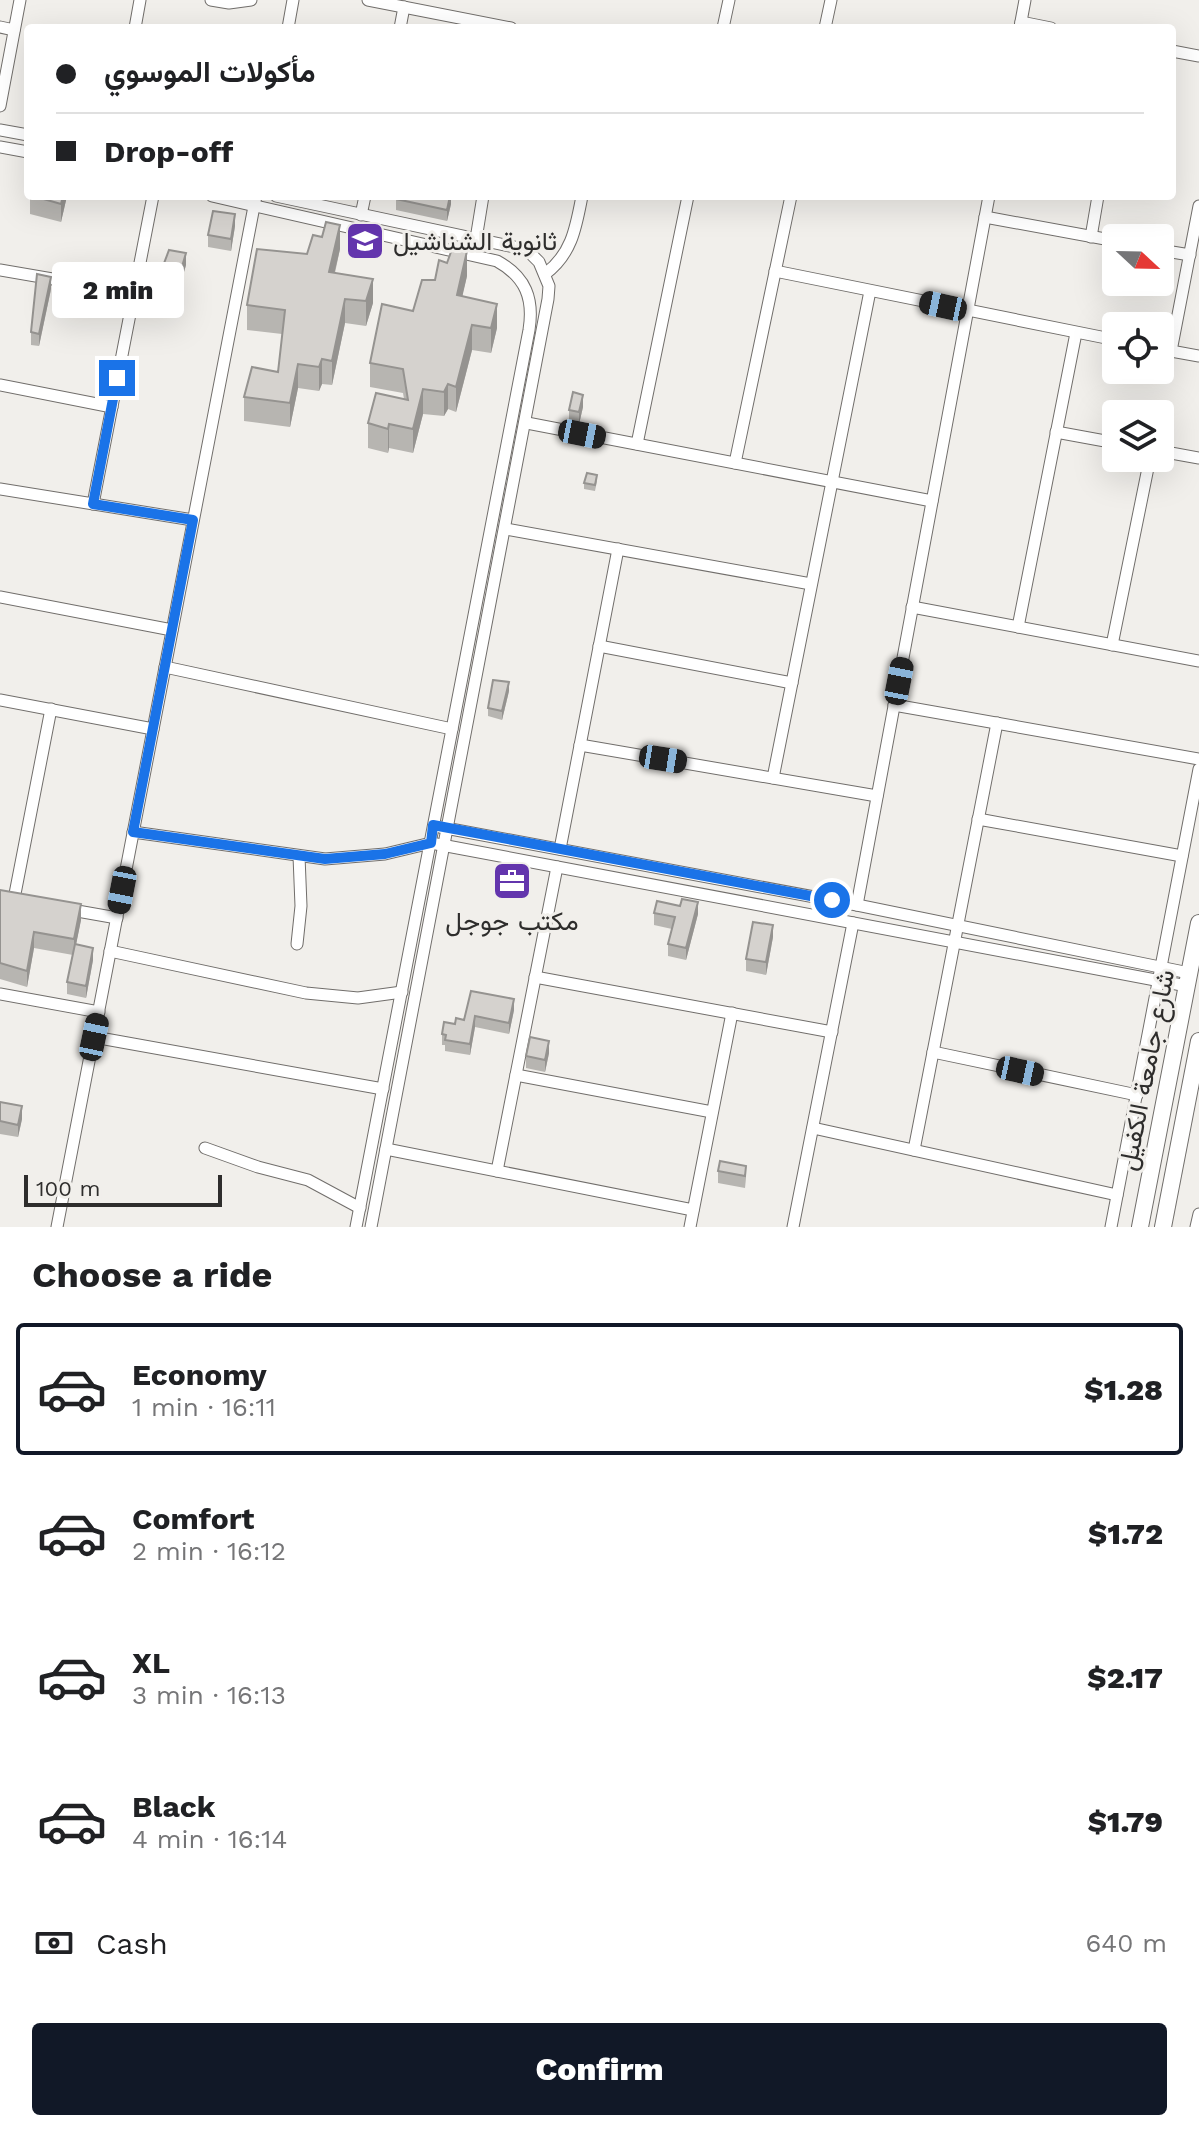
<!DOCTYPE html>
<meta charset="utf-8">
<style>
:root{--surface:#fff;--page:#f2f2f2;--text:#202124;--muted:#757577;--line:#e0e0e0;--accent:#111827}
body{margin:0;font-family:"Work Sans",Vazirmatn,sans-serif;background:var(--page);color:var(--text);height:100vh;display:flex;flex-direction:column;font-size:30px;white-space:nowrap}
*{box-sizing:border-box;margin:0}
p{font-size:26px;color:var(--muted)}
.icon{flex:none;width:44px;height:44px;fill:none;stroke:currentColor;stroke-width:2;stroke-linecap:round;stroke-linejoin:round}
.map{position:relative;height:1227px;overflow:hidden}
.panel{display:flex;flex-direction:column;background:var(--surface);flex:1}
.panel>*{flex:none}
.hud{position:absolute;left:24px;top:24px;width:1152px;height:176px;border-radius:8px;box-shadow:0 8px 32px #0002;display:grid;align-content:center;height:176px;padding:0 32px;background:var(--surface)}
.needle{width:52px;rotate:112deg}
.tools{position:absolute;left:1102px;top:224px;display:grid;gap:16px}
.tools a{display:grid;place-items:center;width:72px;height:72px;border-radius:8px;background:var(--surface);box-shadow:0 8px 32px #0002;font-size:40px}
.scale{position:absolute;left:24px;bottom:20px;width:198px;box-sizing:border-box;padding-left:8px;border:4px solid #2e2d2c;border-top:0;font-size:22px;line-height:28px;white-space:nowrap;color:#2e2d2c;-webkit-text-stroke:6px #f1efeb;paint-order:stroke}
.end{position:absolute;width:36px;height:36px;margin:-18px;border:10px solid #1a73e8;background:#fff;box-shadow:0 0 0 4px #fff}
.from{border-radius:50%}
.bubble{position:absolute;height:56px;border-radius:8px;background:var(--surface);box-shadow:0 8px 32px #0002;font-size:26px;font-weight:800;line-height:56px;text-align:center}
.car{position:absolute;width:24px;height:48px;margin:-24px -12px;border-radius:10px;box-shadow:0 0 6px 2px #0007;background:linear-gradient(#222 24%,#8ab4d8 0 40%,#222 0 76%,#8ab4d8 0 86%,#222 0)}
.hud b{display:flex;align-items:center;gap:28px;height:76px;font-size:30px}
.hud b+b{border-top:2px solid var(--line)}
.hud i{width:20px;height:20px;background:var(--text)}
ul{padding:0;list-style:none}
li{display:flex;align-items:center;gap:24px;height:132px;margin:0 16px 12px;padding:0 16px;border:4px solid transparent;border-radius:8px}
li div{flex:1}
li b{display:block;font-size:30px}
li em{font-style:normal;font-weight:800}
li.current{border-color:var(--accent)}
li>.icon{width:72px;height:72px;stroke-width:1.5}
h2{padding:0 32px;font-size:36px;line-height:96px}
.pay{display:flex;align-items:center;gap:20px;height:88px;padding:0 32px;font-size:30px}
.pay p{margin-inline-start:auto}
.action{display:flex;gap:16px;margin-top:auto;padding:16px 32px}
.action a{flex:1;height:92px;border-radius:8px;background:var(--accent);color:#fff;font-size:32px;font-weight:800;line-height:92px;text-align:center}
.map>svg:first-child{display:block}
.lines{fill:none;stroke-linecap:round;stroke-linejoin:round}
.minor-casing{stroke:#716e6b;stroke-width:13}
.secondary-casing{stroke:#716e6b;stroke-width:18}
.minor{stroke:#fff;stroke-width:11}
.secondary{stroke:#fff;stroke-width:16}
.wall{fill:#b7b5b1}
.shaded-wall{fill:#959390}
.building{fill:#d5d2ce;stroke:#959390;stroke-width:2}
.route{stroke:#1a73e8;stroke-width:10}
.labels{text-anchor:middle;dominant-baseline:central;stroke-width:6;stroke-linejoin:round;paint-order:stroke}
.poi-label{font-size:26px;fill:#2e2d2c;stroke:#f1efeb;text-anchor:start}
.street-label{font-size:26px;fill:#2e2d2c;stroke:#f1efeb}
</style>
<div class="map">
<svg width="1199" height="1227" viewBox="0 0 1199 1227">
<rect width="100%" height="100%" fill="#f1efeb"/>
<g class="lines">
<g class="minor-casing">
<g id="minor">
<polyline points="211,0 229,3 251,0"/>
<polyline points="368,0 511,28"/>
<polyline points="1021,22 1051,28"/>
<polyline points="0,27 14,30"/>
<polyline points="1020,27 1025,0"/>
<polyline points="135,28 140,0"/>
<polyline points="288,28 293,0"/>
<polyline points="400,28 404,7"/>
<polyline points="723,28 729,0"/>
<polyline points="825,28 831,0"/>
<polyline points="1172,51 1199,56"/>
<polyline points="0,106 20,0"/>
<polyline points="0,130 28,135"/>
<polyline points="0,147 28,152"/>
<path d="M212,196L497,261C526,277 534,299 529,330L356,1227"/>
<polyline points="276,196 519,248 530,253 539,262 549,286 548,299 371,1227"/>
<polyline points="361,215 365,196"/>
<polyline points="985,217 1116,241"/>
<polyline points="1091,237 1098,196"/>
<polyline points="476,239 483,196"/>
<polyline points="1160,250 1190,255"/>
<polyline points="0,270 134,293"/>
<polyline points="775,271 1116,340"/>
<path d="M545,274C572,254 576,227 582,196"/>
<polyline points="1160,349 1199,356"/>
<polyline points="1171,351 1199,206"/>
<polyline points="0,385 112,407"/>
<polyline points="527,423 932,501"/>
<polyline points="1056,432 1116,443"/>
<polyline points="637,444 688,196"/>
<polyline points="1160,451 1199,458"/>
<polyline points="735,463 791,196"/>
<polyline points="0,489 193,520"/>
<polyline points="93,504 153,196"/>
<polyline points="506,529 811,584"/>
<polyline points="0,597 172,630"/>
<polyline points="912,607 1199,661"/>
<polyline points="1018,627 1076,333"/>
<polyline points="1112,645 1150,458"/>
<polyline points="599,646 792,683"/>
<polyline points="165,667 452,729"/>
<polyline points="0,700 153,729"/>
<polyline points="894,705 1199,759"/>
<polyline points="580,745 877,796"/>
<polyline points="773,778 870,291"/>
<polyline points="978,819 1182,856"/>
<polyline points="440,827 857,905 1189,973"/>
<polyline points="133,832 325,859 385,854 431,843 1187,986"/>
<polyline points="560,849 618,549"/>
<polyline points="14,899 51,709"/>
<polyline points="857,905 989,196"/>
<polyline points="66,909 117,918"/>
<polyline points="297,944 301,906 299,856"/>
<polyline points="110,951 306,993 358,998 402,992"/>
<polyline points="535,977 832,1032"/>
<polyline points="0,994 99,1012"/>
<polyline points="94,1037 383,1089"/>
<polyline points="933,1052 1137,1095"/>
<polyline points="516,1075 712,1112"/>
<polyline points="813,1128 1117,1195"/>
<polyline points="205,1148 258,1167 308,1180 360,1208"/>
<polyline points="386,1149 693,1210"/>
<polyline points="914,1150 997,723"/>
<polyline points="497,1171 557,867"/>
<polyline points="57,1227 256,196"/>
<polyline points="690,1227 732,1013"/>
<polyline points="793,1227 853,923"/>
<polyline points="1111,1227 1199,769"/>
<polyline points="1196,1227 1199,1214"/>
</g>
</g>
<g class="secondary-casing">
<g id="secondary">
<polyline points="1140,1227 1199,923"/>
<polyline points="1163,1227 1199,1041"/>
</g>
</g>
<use href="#minor" class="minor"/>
<use href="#secondary" class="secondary"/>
</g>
<g class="wall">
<polygon points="30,196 67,196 61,222 30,214"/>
<polygon points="396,199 451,204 447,221 396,210"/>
<polygon points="235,226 231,251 208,247 208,235"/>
<polygon points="340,249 335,273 373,303 366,326 345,323 332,385 322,384 319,391 298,388 290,427 244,421 244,397 278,372 282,334 247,330 247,305 307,254"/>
<polygon points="186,265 181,282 163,278 163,266"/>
<polygon points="467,276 462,296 497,328 491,353 472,350 456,412 448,409 444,416 423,414 413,453 389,448 388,453 368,448 368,423 404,399 403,393 370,387 370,363 413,311 435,280"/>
<polygon points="51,289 39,346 31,345 31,332"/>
<polygon points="583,407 579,424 569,422 569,410"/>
<polygon points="597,481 595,491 584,489 584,483"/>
<polygon points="509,691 502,720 488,716 488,708"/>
<polygon points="0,890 81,920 76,944 93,960 86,998 67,994 67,982 73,955 34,948 27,987 0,979"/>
<polygon points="654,913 698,914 686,960 668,956 668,944 672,929 654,925"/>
<polygon points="773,937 766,975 746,971 746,959"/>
<polygon points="514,999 514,1010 509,1034 475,1027 470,1055 445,1051 445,1045 442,1045 442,1034 455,1024"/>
<polygon points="549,1053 545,1072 526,1068 526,1056"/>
<polygon points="0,1102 22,1119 18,1137 0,1134"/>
<polygon points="746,1166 746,1178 745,1188 718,1183 718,1171"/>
</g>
<g class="shaded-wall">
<polygon points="63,196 67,196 61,222 61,204"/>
<polygon points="451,196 451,204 447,221 447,210"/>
<polygon points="235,214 235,226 231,251 231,239"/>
<polygon points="340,225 340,249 329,296 329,272"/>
<polygon points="467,251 467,276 457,320 457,295"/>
<polygon points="186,253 186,265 181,282 181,270"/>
<polygon points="51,277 51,289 39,346 39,334"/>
<polygon points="373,279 373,303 366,326 366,301"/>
<polygon points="345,299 345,323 332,385 332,361"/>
<polygon points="497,304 497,328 491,353 491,328"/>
<polygon points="472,325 472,350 456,412 456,387"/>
<polygon points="322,359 322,384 319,391 319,367"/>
<polygon points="298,364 298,388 290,427 290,403"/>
<polygon points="448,384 448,409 444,416 444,392"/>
<polygon points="423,389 423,414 413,453 413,429"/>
<polygon points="583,395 583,407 579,424 579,412"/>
<polygon points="389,424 389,448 388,453 388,429"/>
<polygon points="509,682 509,691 502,720 502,711"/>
<polygon points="698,902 698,914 686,960 686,948"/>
<polygon points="81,904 81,920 74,955 74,939"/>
<polygon points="773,925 773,937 766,975 766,962"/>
<polygon points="34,932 34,948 27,987 27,971"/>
<polygon points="93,948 93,960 86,998 86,986"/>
<polygon points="514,999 514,1010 509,1034 509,1023"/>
<polygon points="475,1016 475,1027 470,1055 470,1044"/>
<polygon points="549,1041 549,1053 545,1072 545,1060"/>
<polygon points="22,1106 22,1119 18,1137 18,1125"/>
</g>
<g class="building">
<polygon points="33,196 63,196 61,204"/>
<polygon points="397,196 450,196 447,210 396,199"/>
<polygon points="213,211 235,214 231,239 208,235"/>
<polygon points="326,222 340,225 329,272 373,279 366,301 345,299 332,361 322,359 319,367 298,364 290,403 244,397 252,367 278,372 285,310 247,305 257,249 307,254 313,235 322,237"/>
<polygon points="452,249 467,251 457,295 497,304 491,328 472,325 456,387 448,384 444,392 423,389 413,429 389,424 388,429 368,423 376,393 408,400 403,369 370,363 382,304 413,311 422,280 435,280 439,260 447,263"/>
<polygon points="169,250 186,253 181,270 163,266"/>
<polygon points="37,274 51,277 39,334 31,332"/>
<polygon points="573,392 583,395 579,412 569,410"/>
<polygon points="587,473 597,475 595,485 584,483"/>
<polygon points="493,680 509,682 502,711 488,708"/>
<polygon points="0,890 81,904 74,939 34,932 27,971 0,963"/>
<polygon points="682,899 698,902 686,948 668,944 675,917 654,913 657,901 680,906"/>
<polygon points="753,922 773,925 766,962 746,959"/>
<polygon points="75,944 93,948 86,986 67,982"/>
<polygon points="471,991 514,999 509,1023 475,1016 470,1044 445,1040 446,1035 442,1034 444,1022 455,1024 456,1018 464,1020"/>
<polygon points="530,1037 549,1041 545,1060 526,1056"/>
<polygon points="0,1102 22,1106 18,1125 0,1121"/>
<polygon points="720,1161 746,1166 745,1176 718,1171"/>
</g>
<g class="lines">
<polyline class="route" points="117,378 93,504 193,520 133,832 325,859 385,854 431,843 433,825 832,900"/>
</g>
<defs>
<g id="school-square" transform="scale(2)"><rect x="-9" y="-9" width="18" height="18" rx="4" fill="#6335ad" stroke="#f1efeb"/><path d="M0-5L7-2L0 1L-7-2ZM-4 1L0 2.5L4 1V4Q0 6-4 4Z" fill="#fff"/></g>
<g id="office-square" transform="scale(2)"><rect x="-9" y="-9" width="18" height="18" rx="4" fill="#6335ad" stroke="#f1efeb"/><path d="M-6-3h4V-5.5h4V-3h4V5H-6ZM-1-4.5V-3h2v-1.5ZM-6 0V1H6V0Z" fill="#fff"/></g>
</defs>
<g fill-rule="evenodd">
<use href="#school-square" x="365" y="241"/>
<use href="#office-square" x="512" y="881"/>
</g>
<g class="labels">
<g class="poi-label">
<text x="393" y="241">ثانوية الشناشيل</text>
<text x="512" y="921" text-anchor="middle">مكتب جوجل</text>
</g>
<g class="street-label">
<text transform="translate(1146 1070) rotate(-79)">شارع جامعة الكفيل</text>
</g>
</g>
</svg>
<div class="tools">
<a><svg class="needle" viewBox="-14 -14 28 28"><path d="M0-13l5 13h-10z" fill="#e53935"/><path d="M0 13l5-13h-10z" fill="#757577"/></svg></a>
<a><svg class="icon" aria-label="locate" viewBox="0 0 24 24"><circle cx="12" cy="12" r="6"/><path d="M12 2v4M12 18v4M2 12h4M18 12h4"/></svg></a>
<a><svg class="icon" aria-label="layers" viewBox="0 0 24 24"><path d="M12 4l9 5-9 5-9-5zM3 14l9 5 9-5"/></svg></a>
</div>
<div class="scale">100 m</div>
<i class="end from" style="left:832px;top:900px"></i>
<i class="end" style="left:117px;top:378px"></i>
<div class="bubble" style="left:52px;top:262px;width:132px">2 min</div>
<i class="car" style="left:943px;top:306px;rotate:282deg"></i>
<i class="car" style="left:582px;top:434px;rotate:101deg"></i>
<i class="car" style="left:899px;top:681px;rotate:11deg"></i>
<i class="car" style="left:663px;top:759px;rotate:99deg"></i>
<i class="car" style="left:122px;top:890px;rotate:191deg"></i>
<i class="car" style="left:94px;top:1037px;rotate:12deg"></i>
<i class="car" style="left:1020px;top:1071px;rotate:102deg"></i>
<div class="hud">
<b><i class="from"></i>مأكولات الموسوي</b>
<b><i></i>Drop-off</b>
</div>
</div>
<section class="panel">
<h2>Choose a ride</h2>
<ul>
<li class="current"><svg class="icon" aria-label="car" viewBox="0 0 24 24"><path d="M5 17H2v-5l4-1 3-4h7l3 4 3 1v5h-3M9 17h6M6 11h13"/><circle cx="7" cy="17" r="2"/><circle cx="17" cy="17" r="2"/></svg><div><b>Economy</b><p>1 min · 16:11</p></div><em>$1.28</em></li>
<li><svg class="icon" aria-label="car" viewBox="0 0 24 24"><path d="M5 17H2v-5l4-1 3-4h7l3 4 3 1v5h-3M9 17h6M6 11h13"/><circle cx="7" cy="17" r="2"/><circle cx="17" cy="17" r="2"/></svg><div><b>Comfort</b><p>2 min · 16:12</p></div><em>$1.72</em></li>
<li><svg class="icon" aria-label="car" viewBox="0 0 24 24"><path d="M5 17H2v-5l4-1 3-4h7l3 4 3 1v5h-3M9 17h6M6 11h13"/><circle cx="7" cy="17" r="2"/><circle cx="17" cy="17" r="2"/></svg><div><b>XL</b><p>3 min · 16:13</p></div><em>$2.17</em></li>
<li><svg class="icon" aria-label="car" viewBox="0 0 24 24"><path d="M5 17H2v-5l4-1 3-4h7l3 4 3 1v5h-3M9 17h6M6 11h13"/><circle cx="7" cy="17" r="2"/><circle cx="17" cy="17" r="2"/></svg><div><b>Black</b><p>4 min · 16:14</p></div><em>$1.79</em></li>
</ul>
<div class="pay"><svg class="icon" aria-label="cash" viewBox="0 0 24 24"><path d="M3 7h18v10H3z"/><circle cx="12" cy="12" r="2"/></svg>Cash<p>640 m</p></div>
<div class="action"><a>Confirm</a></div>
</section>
